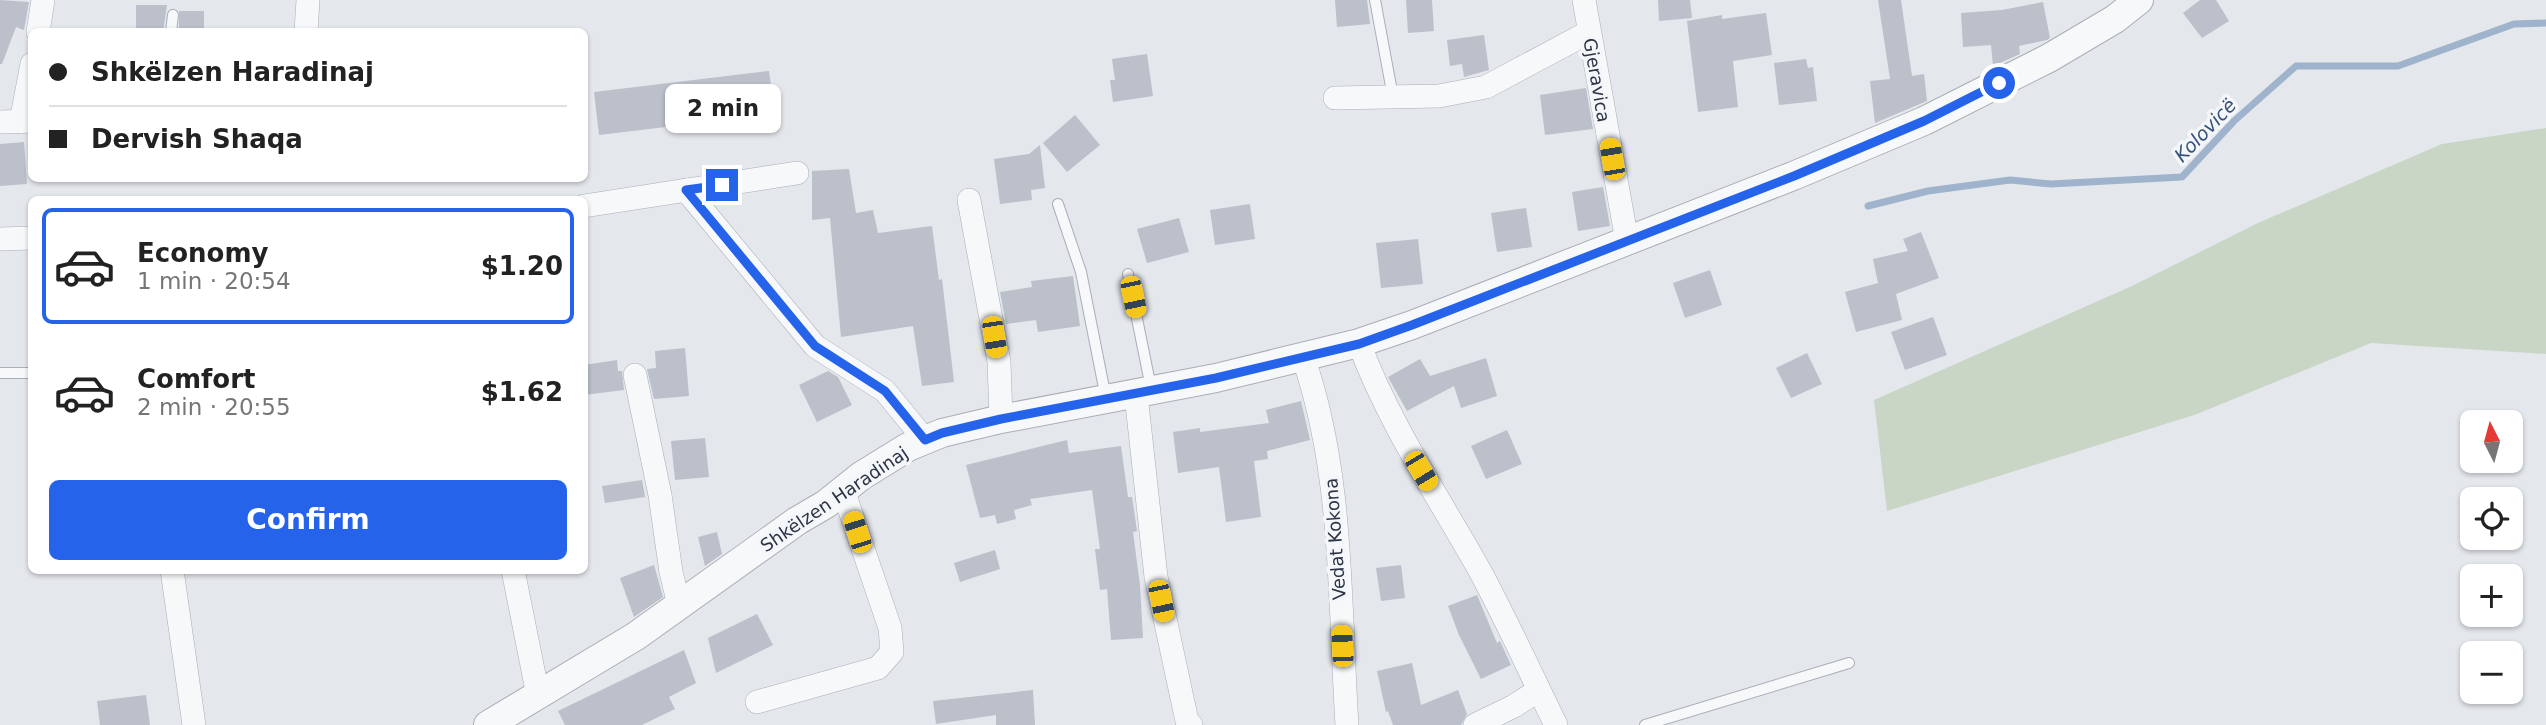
<!DOCTYPE html>
<meta charset="utf-8">
<style>
:root{--surface:#fff;--page:#f6f6f6;--text:#222;--muted:#767676;--line:#e0e0e0;--accent:#2563eb}
body{margin:0;font-family:"DejaVu Sans",sans-serif;background:var(--page);color:var(--text);height:100vh;display:flex;flex-direction:column;font-size:26px;white-space:nowrap}
*{box-sizing:border-box;margin:0}
p{font-size:23px;color:var(--muted)}
.icon{flex:none;width:38px;height:38px;fill:none;stroke:currentColor;stroke-width:2;stroke-linecap:round;stroke-linejoin:round}
.map{position:relative;flex:1;overflow:hidden}
.side{position:absolute;left:28px;top:196px;width:560px;height:378px;display:flex;flex-direction:column;background:var(--surface);border-radius:10px;box-shadow:0 2px 5px #0004}
.side>*{flex:none}
.hud{position:absolute;left:28px;top:28px;width:560px;height:154px;border-radius:10px;box-shadow:0 2px 5px #0004;display:grid;align-content:center;height:154px;padding:0 21px;background:var(--surface)}
.needle{width:46px;rotate:354deg}
.controls{position:absolute;left:2460px;top:410px;display:grid;gap:14px}
.controls a{display:grid;place-items:center;width:63px;height:63px;border-radius:10px;background:var(--surface);box-shadow:0 2px 5px #0004;font-size:35px}
.end{position:absolute;width:32px;height:32px;margin:-16px;border:9px solid #2563eb;background:#fff;box-shadow:0 0 0 4px #fff}
.from{border-radius:50%}
.bubble{position:absolute;height:49px;border-radius:10px;background:var(--surface);box-shadow:0 2px 5px #0004;font-size:23px;font-weight:700;line-height:49px;text-align:center}
.car{position:absolute;width:21px;height:42px;margin:-21px -10px;border-radius:9px;box-shadow:0 0 5px 2px #0007;background:linear-gradient(#f5c518 24%,#345 0 40%,#f5c518 0 76%,#345 0 86%,#f5c518 0)}
.hud b{display:flex;align-items:center;gap:24px;height:66px;font-size:26px}
.hud b+b{border-top:2px solid var(--line)}
.hud i{width:18px;height:18px;background:var(--text)}
ul{padding:12px 0 0;list-style:none}
li{display:flex;align-items:center;gap:21px;height:116px;margin:0 14px 10px;padding:0 7px;border:4px solid transparent;border-radius:10px}
li div{flex:1}
li b{display:block;font-size:26px}
li em{font-style:normal;font-weight:700}
li.active{border-color:var(--accent)}
li>.icon{width:63px;height:63px;stroke-width:1.5}
.action{display:flex;gap:14px;margin-top:auto;padding:14px 21px}
.action a{flex:1;height:80px;border-radius:10px;background:var(--accent);color:#fff;font-size:28px;font-weight:700;line-height:80px;text-align:center}
.map>svg:first-child{display:block}
.green{fill:#c9d6c5}
.lines{fill:none;stroke-linecap:round;stroke-linejoin:round}
.stream{stroke:#9fb4cc;stroke-width:7}
.building{fill:#bbc0ca}
.service-casing{stroke:#a9aeb7;stroke-width:12}
.minor-casing{stroke:#a9aeb7;stroke-width:24}
.tertiary-casing{stroke:#a9aeb7;stroke-width:30}
.service{stroke:#f7f8fa;stroke-width:10}
.minor{stroke:#f7f8fa;stroke-width:23}
.tertiary{stroke:#f7f8fa;stroke-width:28}
.route{stroke:#2563eb;stroke-width:9}
.labels{text-anchor:middle;dominant-baseline:central;stroke-width:7;stroke-linejoin:round;paint-order:stroke}
.street-label{font-size:18px;fill:#2b3445;stroke:#f4f6f9}
.water-label{font-size:19px;font-style:italic;fill:#34527a;stroke:#f4f6f9}
</style>
<div class="map">
<svg width="2546" height="725" viewBox="0 0 2546 725">
<rect width="100%" height="100%" fill="#e4e7ec"/>
<polygon class="green" points="2546,128 2546,354 2371,343 2197,414 1887,511 1874,400 2132,286 2258,223 2442,144"/>
<g class="lines">
<polyline class="stream" points="1868,206 1928,191 2010,180 2051,184 2182,177 2234,121 2296,66 2398,66 2514,24 2546,23"/>
</g>
<g class="building">
<polygon points="0,0 29,2 24,30 16,27 2,64 0,64"/>
<polygon points="1335,0 1367,0 1370,24 1337,27"/>
<polygon points="1406,0 1432,0 1434,31 1408,33"/>
<polygon points="1658,0 1690,0 1692,18 1659,21"/>
<polygon points="1878,0 1901,0 1912,76 1924,74 1927,101 1875,123 1870,81 1890,79"/>
<polygon points="2200,0 2216,0 2229,21 2202,38 2183,13"/>
<polygon points="2043,2 2050,38 2047,40 2019,46 2020,54 1993,66 1991,45 1963,47 1961,13 2002,10"/>
<polygon points="136,5 167,5 163,32 136,32"/>
<rect x="179" y="11" width="25" height="21"/>
<polygon points="1766,13 1772,55 1733,61 1738,107 1698,112 1687,21 1722,15 1722,19"/>
<polygon points="1484,35 1489,70 1464,77 1462,64 1450,66 1447,40"/>
<polygon points="1147,54 1153,96 1113,102 1110,80 1115,80 1112,59"/>
<polygon points="1806,59 1808,68 1813,67 1817,101 1779,105 1774,63"/>
<polygon points="769,71 775,114 599,135 594,92"/>
<polygon points="1586,88 1593,129 1545,135 1540,95"/>
<polygon points="1075,115 1100,145 1067,172 1043,143"/>
<polygon points="24,142 27,184 0,186 0,144"/>
<polygon points="1040,145 1045,188 1031,190 1032,200 1000,204 994,159 1029,154"/>
<polygon points="849,169 856,213 873,210 878,233 932,226 939,280 942,279 954,382 922,386 913,326 841,337 830,218 812,220 812,171"/>
<polygon points="1603,187 1610,226 1578,231 1572,192"/>
<polygon points="1250,204 1255,239 1215,245 1210,210"/>
<polygon points="1526,208 1532,247 1497,252 1491,213"/>
<polygon points="1179,218 1189,252 1147,263 1137,229"/>
<polygon points="1921,232 1939,278 1896,294 1902,320 1856,332 1845,292 1878,283 1873,259 1908,251 1903,239"/>
<polygon points="1418,239 1423,284 1381,288 1376,243"/>
<polygon points="1710,270 1722,305 1685,318 1673,283"/>
<polygon points="1073,276 1080,326 1038,332 1036,320 1006,324 1000,292 1032,287 1031,281"/>
<polygon points="1933,317 1947,355 1905,370 1891,332"/>
<polygon points="685,348 689,396 654,399 647,369 656,368 655,351"/>
<polygon points="1807,353 1822,384 1791,398 1776,368"/>
<polygon points="1486,358 1497,396 1461,408 1454,386 1407,411 1388,377 1420,359 1430,376"/>
<polygon points="617,360 618,371 622,371 624,390 584,395 584,365"/>
<polygon points="828,371 838,377 852,405 817,422 799,385"/>
<polygon points="1301,401 1310,440 1267,451 1268,459 1254,461 1261,517 1226,522 1219,467 1178,473 1173,432 1200,428 1200,432 1269,423 1266,410"/>
<polygon points="1507,430 1522,464 1486,479 1471,446"/>
<polygon points="705,438 709,477 675,480 671,441"/>
<polygon points="1067,440 1069,453 1121,446 1128,497 1132,497 1137,531 1133,532 1140,585 1143,638 1111,640 1107,589 1100,590 1095,549 1100,549 1092,490 1030,499 1032,505 1014,510 1016,519 997,524 995,515 980,518 966,465"/>
<polygon points="642,480 645,497 605,503 602,486"/>
<polygon points="717,532 722,554 705,566 698,537"/>
<polygon points="995,550 1000,569 960,582 954,563"/>
<polygon points="654,565 663,597 634,617 620,578"/>
<polygon points="1401,565 1405,598 1381,601 1376,568"/>
<polygon points="1477,595 1497,643 1500,641 1511,665 1481,679 1459,635 1448,606"/>
<polygon points="757,614 773,645 716,673 708,638"/>
<polygon points="684,650 696,683 669,697 675,709 642,725 565,725 558,711"/>
<polygon points="1412,663 1421,705 1458,690 1467,714 1461,725 1393,725 1388,711 1386,712 1377,671"/>
<polygon points="1033,690 1035,725 996,725 996,715 936,724 933,701"/>
<polygon points="146,695 150,725 100,725 97,701"/>
</g>
<g class="lines">
<g class="service-casing">
<g id="service">
<polyline points="1375,0 1393,97"/>
<polyline points="171,32 173,15"/>
<polyline points="1058,204 1081,272 1106,398"/>
<polyline points="1128,274 1151,388"/>
<polyline points="0,373 32,373"/>
<polyline points="1645,725 1849,663"/>
</g>
</g>
<g class="minor-casing">
<g id="minor">
<polyline points="1584,0 1627,241"/>
<polyline points="38,32 43,0"/>
<polyline points="306,32 308,0"/>
<polyline points="1335,98 1439,96 1486,87 1589,32"/>
<polyline points="0,122 32,121"/>
<polyline points="21,122 32,64"/>
<polyline points="686,190 815,346 885,391 925,440"/>
<polyline points="969,200 999,362 1001,419"/>
<polyline points="584,206 797,173"/>
<polyline points="0,239 32,238"/>
<path d="M1359,343C1389,424 1438,496 1480,571C1507,621 1531,674 1556,725"/>
<path d="M1303,357C1344,475 1339,602 1347,725"/>
<polyline points="635,375 660,495 671,572 679,605"/>
<polyline points="1136,395 1156,577 1187,721 1191,725"/>
<polyline points="172,570 194,725"/>
<polyline points="513,570 538,695"/>
<polyline points="757,702 878,668 892,652 890,628 843,490"/>
<polyline points="1475,725 1514,706 1539,690"/>
</g>
</g>
<g class="tertiary-casing">
<polyline id="tertiary" points="488,725 636,636 797,521 826,504 861,476 908,447 942,433 1001,419 1216,378 1359,343 1412,325 1793,176 1924,121 2049,58 2115,19 2139,0"/>
</g>
<use href="#service" class="service"/>
<use href="#minor" class="minor"/>
<use href="#tertiary" class="tertiary"/>
</g>
<g class="lines">
<polyline class="route" points="722,185 686,190 815,346 885,391 925,440 942,433 1001,419 1216,378 1359,344 1412,325 1794,176 1924,121 1999,83"/>
</g>
<g class="labels">
<g class="street-label">
<text transform="translate(1597 80) rotate(80)">Gjeravica</text>
<text transform="translate(834 499) rotate(-34)">Shkëlzen Haradinaj</text>
<text transform="translate(1335 539) rotate(-94)">Vedat Kokona</text>
</g>
<g class="water-label">
<text transform="translate(2205 130) rotate(-46)">Kolovicë</text>
</g>
</g>
</svg>
<div class="controls">
<a><svg class="needle" viewBox="-14 -14 28 28"><path d="M0-13l5 13h-10z" fill="#e53935"/><path d="M0 13l5-13h-10z" fill="#767676"/></svg></a>
<a><svg class="icon" aria-label="locate" viewBox="0 0 24 24"><circle cx="12" cy="12" r="6"/><path d="M12 2v4M12 18v4M2 12h4M18 12h4"/></svg></a>
<a>+</a>
<a>−</a>
</div>
<i class="end from" style="left:1999px;top:83px"></i>
<i class="end" style="left:722px;top:185px"></i>
<div class="bubble" style="left:665px;top:84px;width:116px">2 min</div>
<i class="car" style="left:1612px;top:159px;rotate:350deg"></i>
<i class="car" style="left:1133px;top:297px;rotate:168deg"></i>
<i class="car" style="left:994px;top:337px;rotate:171deg"></i>
<i class="car" style="left:1421px;top:471px;rotate:149deg"></i>
<i class="car" style="left:857px;top:532px;rotate:342deg"></i>
<i class="car" style="left:1161px;top:601px;rotate:168deg"></i>
<i class="car" style="left:1342px;top:646px;rotate:357deg"></i>
<div class="hud">
<b><i class="from"></i>Shkëlzen Haradinaj</b>
<b><i></i>Dervish Shaqa</b>
</div>
<section class="side">
<ul>
<li class="active"><svg class="icon" aria-label="car" viewBox="0 0 24 24"><path d="M5 17H2v-5l4-1 3-4h7l3 4 3 1v5h-3M9 17h6M6 11h13"/><circle cx="7" cy="17" r="2"/><circle cx="17" cy="17" r="2"/></svg><div><b>Economy</b><p>1 min · 20:54</p></div><em>$1.20</em></li>
<li><svg class="icon" aria-label="car" viewBox="0 0 24 24"><path d="M5 17H2v-5l4-1 3-4h7l3 4 3 1v5h-3M9 17h6M6 11h13"/><circle cx="7" cy="17" r="2"/><circle cx="17" cy="17" r="2"/></svg><div><b>Comfort</b><p>2 min · 20:55</p></div><em>$1.62</em></li>
</ul>
<div class="action"><a>Confirm</a></div>
</section>
</div>
